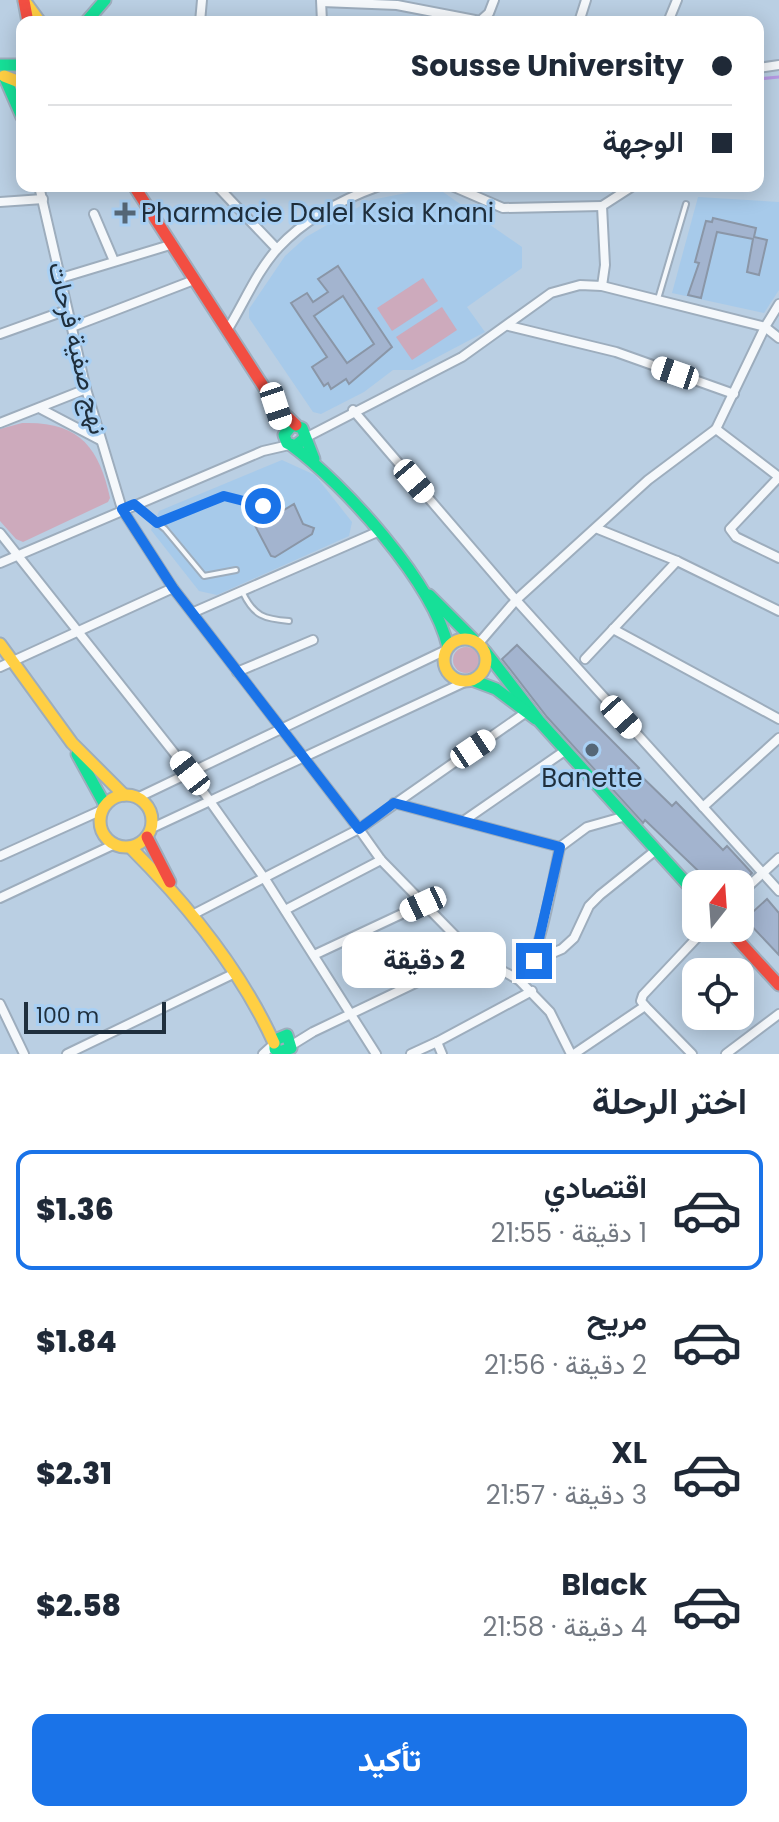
<!DOCTYPE html>
<html lang="ar">
<meta charset="utf-8">
<style>
:root{--surface:#fff;--page:#f6f6f7;--text:#1f2937;--muted:#747a83;--line:#e0e1e3;--accent:#1a73e8}
body{margin:0;font-family:Poppins,Vazirmatn,sans-serif;background:var(--page);color:var(--text);direction:rtl;height:100vh;display:flex;flex-direction:column;font-size:30px;white-space:nowrap}
*{box-sizing:border-box;margin:0}
p{font-size:26px;color:var(--muted)}
.icon{flex:none;width:44px;height:44px;fill:none;stroke:currentColor;stroke-width:2;stroke-linecap:round;stroke-linejoin:round}
.map{position:relative;height:1054px;overflow:hidden;direction:ltr}
.panel{display:flex;flex-direction:column;background:var(--surface);flex:1}
.panel>*{flex:none}
.guide{position:absolute;left:16px;top:16px;width:748px;height:176px;border-radius:16px;box-shadow:0 4px 20px #0003;direction:rtl;display:grid;align-content:center;height:176px;padding:0 32px;background:var(--surface)}
.needle{width:52px;rotate:17deg}
.fabs{position:absolute;left:682px;top:870px;display:grid;gap:16px}
.fabs a{display:grid;place-items:center;width:72px;height:72px;border-radius:16px;background:var(--surface);box-shadow:0 4px 20px #0003;font-size:40px}
.scale{position:absolute;left:24px;bottom:20px;width:142px;box-sizing:border-box;padding-left:8px;border:4px solid #1f2f3d;border-top:0;font-size:22px;line-height:28px;white-space:nowrap;color:#1f2f3d;-webkit-text-stroke:6px #a9d0f4;paint-order:stroke}
.end{position:absolute;width:36px;height:36px;margin:-18px;border:10px solid #1a73e8;background:#fff;box-shadow:0 0 0 4px #fff}
.from{border-radius:50%}
.bubble{position:absolute;height:56px;border-radius:16px;background:var(--surface);box-shadow:0 4px 20px #0003;font-size:26px;font-weight:800;line-height:56px;text-align:center;direction:rtl}
.car{position:absolute;width:24px;height:48px;margin:-24px -12px;border-radius:10px;box-shadow:0 0 6px 2px #0007;background:linear-gradient(#fff 24%,#345 0 40%,#fff 0 76%,#345 0 86%,#fff 0)}
.guide b{display:flex;align-items:center;gap:28px;height:76px;font-size:30px}
.guide b+b{border-top:2px solid var(--line)}
.guide i{width:20px;height:20px;background:var(--text)}
ul{padding:0;list-style:none}
li{display:flex;align-items:center;gap:24px;height:120px;margin:0 16px 12px;padding:0 16px;border:4px solid transparent;border-radius:16px}
li div{flex:1}
li b{display:block;font-size:30px}
li em{font-style:normal;font-weight:800}
li.on{border-color:var(--accent)}
li>.icon{width:72px;height:72px;stroke-width:1.5}
h2{padding:0 32px;font-size:36px;line-height:96px}
.cta{display:flex;gap:16px;margin-top:auto;padding:16px 32px}
.cta a{flex:1;height:92px;border-radius:16px;background:var(--accent);color:#fff;font-size:32px;font-weight:800;line-height:92px;text-align:center}
.map>svg:first-child{display:block}
.built{fill:#a7caea}
.green{fill:#cdaabc}
.lines{fill:none;stroke-linecap:round;stroke-linejoin:round}
.stream{stroke:#b699e4;stroke-width:3}
.building{fill:#a3b4cf;stroke:#8a96a7;stroke-width:2;fill-rule:evenodd}
.lane-casing{stroke:#9dadbd;stroke-width:8}
.street-casing{stroke:#9dadbd;stroke-width:12}
.fast-casing{stroke:#9dadbd;stroke-width:15}
.slow-casing{stroke:#9dadbd;stroke-width:15}
.jam-casing{stroke:#9dadbd;stroke-width:15}
.lane{stroke:#f5f8fb;stroke-width:4}
.street{stroke:#f5f8fb;stroke-width:8}
.fast{stroke:#16e098;stroke-width:11}
.slow{stroke:#ffcf43;stroke-width:11}
.jam{stroke:#f24e42;stroke-width:11}
.route{stroke:#1a73e8;stroke-width:10}
.poi-dot{fill:#556777;stroke:#a9d0f4;stroke-width:3}
.labels{text-anchor:middle;dominant-baseline:central;stroke-width:6;stroke-linejoin:round;paint-order:stroke}
.poi-label{font-size:26px;fill:#1f2f3d;stroke:#a9d0f4;text-anchor:start}
.street-label{font-size:26px;fill:#1f2f3d;stroke:#a9d0f4}
</style>
<div class="map">
<svg width="779" height="1054" viewBox="0 0 779 1054">
<rect width="100%" height="100%" fill="#bacfe3"/>
<g class="built">
<polygon points="431,188 443,192 522,247 522,268 467,307 485,332 413,370 393,370 364,392 321,414 313,412 249,318 249,309 285,256 306,237 371,200"/>
<polygon points="698,197 779,202 779,290 764,313 672,293"/>
<polygon points="282,460 315,475 352,522 349,536 217,595 199,591 151,530 159,511"/>
</g>
<g class="green">
<polygon points="423,278 438,301 392,331 377,308"/>
<polygon points="442,307 457,330 412,360 396,337"/>
<path d="M22,423C79,421 99,447 110,498L108,502L23,542L16,539L0,521V429Z"/>
<circle cx="466" cy="660" r="13"/>
</g>
<g class="lines">
<polyline class="stream" points="758,79 779,77"/>
</g>
<g class="building">
<polygon points="713,218 756,228 754,237 767,240 759,275 747,272 753,239 717,232 701,298 688,295 699,263 695,262 706,221 712,222"/>
<path d="M338,266L392,347L349,384L346,379L331,389L328,383L324,386L312,367L327,357L291,303L307,293L313,302L328,292L318,279ZM343,296L374,344L347,363L314,316Z"/>
<polygon points="294,504 303,524 314,528 312,534 275,557 271,556 251,518 254,511 274,516"/>
<polygon points="517,645 639,768 636,771 672,806 676,802 723,850 727,846 752,873 741,884 712,884 645,820 643,823 547,717 502,659"/>
<polygon points="767,899 779,913 779,955 745,919"/>
</g>
<g class="lines">
<g class="lane-casing">
<g id="lane">
<polyline points="658,299 686,204"/>
<polyline points="136,506 165,529 204,576 236,570"/>
<polyline points="157,523 224,496 263,506"/>
<path d="M243,593C254,616 264,619 289,621"/>
</g>
</g>
<g class="street-casing">
<g id="street">
<polyline points="321,0 322,22"/>
<polyline points="322,2 397,5 480,21 489,13 494,0"/>
<polyline points="200,22 202,0"/>
<polyline points="579,22 586,0"/>
<polyline points="668,22 677,0"/>
<polyline points="758,68 779,65"/>
<polyline points="39,186 86,389 122,509 173,588"/>
<polyline points="217,186 277,249"/>
<polyline points="452,186 503,208 602,206"/>
<polyline points="0,202 43,199"/>
<polyline points="94,214 114,261"/>
<polyline points="61,278 170,245"/>
<polyline points="602,286 765,327 716,429 779,477"/>
<polyline points="779,304 765,327 779,338"/>
<polyline points="509,326 616,352 734,394"/>
<polyline points="72,327 194,280"/>
<path d="M228,329C244,303 257,271 278,248C305,219 343,199 379,186"/>
<polyline points="0,334 67,310"/>
<polyline points="41,409 100,440"/>
<polyline points="353,410 516,600 779,891"/>
<polyline points="0,423 86,389"/>
<polyline points="305,438 462,357 551,293 580,285 602,286 605,265 602,206 633,186"/>
<polyline points="779,477 730,529 736,537 779,558"/>
<polyline points="598,529 677,561 779,611"/>
<polyline points="0,533 190,773 265,879 376,1054"/>
<polyline points="0,563 263,451 289,445"/>
<polyline points="194,612 375,533"/>
<polyline points="613,629 779,719"/>
<polyline points="479,643 516,600 648,480 716,429"/>
<polyline points="585,659 677,561"/>
<polyline points="0,667 173,588 359,829 525,713"/>
<polyline points="237,672 313,640"/>
<polyline points="137,798 446,650"/>
<polyline points="394,803 560,847 587,827 626,816"/>
<polyline points="703,807 779,738"/>
<polyline points="465,820 566,750"/>
<polyline points="150,829 467,681"/>
<path d="M560,847C552,880 541,961 519,980L550,1012L571,1054"/>
<polyline points="0,856 102,810"/>
<polyline points="740,894 779,858"/>
<polyline points="0,898 115,844"/>
<polyline points="285,910 381,860"/>
<polyline points="192,915 359,829 381,860 474,955 519,980"/>
<polyline points="314,955 423,904"/>
<polyline points="534,961 562,949 574,938 589,906 600,895 656,850"/>
<polyline points="0,1004 24,1054"/>
<polyline points="645,1006 692,1054"/>
<polyline points="437,1042 532,991"/>
<polyline points="292,1045 313,1032 474,955"/>
<polyline points="67,1054 233,974"/>
<polyline points="263,1054 274,1044"/>
<polyline points="411,1054 437,1042 442,1054"/>
<polyline points="574,1054 645,1006 641,1001 643,995 706,928"/>
<polyline points="726,1054 779,1014"/>
</g>
</g>
<g class="fast-casing">
<g id="fast">
<polyline points="86,22 105,0"/>
<polyline points="0,65 22,65"/>
<polyline points="4,76 22,117"/>
<polyline points="305,438 295,446 287,443 284,435 292,425 302,428 314,459"/>
<path d="M291,445C344,484 433,582 448,647"/>
<polyline points="429,595 473,639"/>
<polyline points="485,651 540,722 696,894"/>
<polyline points="472,680 496,689 536,719"/>
<polyline points="77,754 105,805"/>
<polyline points="280,1052 291,1048 287,1035 275,1040 275,1049 282,1054"/>
</g>
</g>
<g class="slow-casing">
<g id="slow">
<polyline points="24,0 40,22"/>
<polyline points="4,76 22,83"/>
<circle cx="465" cy="660" r="21"/>
<polyline points="0,644 72,743 124,795"/>
<circle cx="126" cy="821" r="26"/>
<path d="M130,847C187,904 241,970 274,1043"/>
</g>
</g>
<g class="jam-casing">
<g id="jam">
<polyline points="24,1 28,22"/>
<polyline points="134,186 276,406 296,425"/>
<polyline points="147,837 170,882"/>
<polyline points="727,928 779,985"/>
</g>
</g>
<use href="#lane" class="lane"/>
<use href="#street" class="street"/>
<use href="#fast" class="fast"/>
<use href="#slow" class="slow"/>
<use href="#jam" class="jam"/>
</g>
<g class="lines">
<polyline class="route" points="263,506 224,496 157,523 134,504 122,509 173,588 359,829 394,803 560,847 534,961"/>
</g>
<g class="poi-dot">
<path d="M121 201h8v8h8v8h-8v8h-8v-8h-8v-8h8z"/>
<circle cx="592" cy="750" r="8"/>
</g>
<g class="labels">
<g class="poi-label">
<text x="141" y="213">Pharmacie Dalel Ksia Knani</text>
<text x="592" y="778" text-anchor="middle">Banette</text>
</g>
<g class="street-label">
<text transform="translate(78 348) rotate(76)">نهج صفية فرحات</text>
</g>
</g>
</svg>
<div class="fabs">
<a><svg class="needle" viewBox="-14 -14 28 28"><path d="M0-13l5 13h-10z" fill="#e53935"/><path d="M0 13l5-13h-10z" fill="#747a83"/></svg></a>
<a><svg class="icon" aria-label="locate" viewBox="0 0 24 24"><circle cx="12" cy="12" r="6"/><path d="M12 2v4M12 18v4M2 12h4M18 12h4"/></svg></a>
</div>
<div class="scale">100 m</div>
<i class="end from" style="left:263px;top:506px"></i>
<i class="end" style="left:534px;top:961px"></i>
<div class="bubble" style="left:342px;top:932px;width:164px">2 دقيقة</div>
<i class="car" style="left:675px;top:373px;rotate:289deg"></i>
<i class="car" style="left:276px;top:406px;rotate:162deg"></i>
<i class="car" style="left:414px;top:481px;rotate:140deg"></i>
<i class="car" style="left:621px;top:717px;rotate:138deg"></i>
<i class="car" style="left:473px;top:749px;rotate:56deg"></i>
<i class="car" style="left:190px;top:773px;rotate:322deg"></i>
<i class="car" style="left:423px;top:904px;rotate:245deg"></i>
<div class="guide">
<b><i class="from"></i>Sousse University</b>
<b><i></i>الوجهة</b>
</div>
</div>
<section class="panel">
<h2>اختر الرحلة</h2>
<ul>
<li class="on"><svg class="icon" aria-label="car" viewBox="0 0 24 24"><path d="M5 17H2v-5l4-1 3-4h7l3 4 3 1v5h-3M9 17h6M6 11h13"/><circle cx="7" cy="17" r="2"/><circle cx="17" cy="17" r="2"/></svg><div><b>اقتصادي</b><p>1 دقيقة · 21:55</p></div><em>$1.36</em></li>
<li><svg class="icon" aria-label="car" viewBox="0 0 24 24"><path d="M5 17H2v-5l4-1 3-4h7l3 4 3 1v5h-3M9 17h6M6 11h13"/><circle cx="7" cy="17" r="2"/><circle cx="17" cy="17" r="2"/></svg><div><b>مريح</b><p>2 دقيقة · 21:56</p></div><em>$1.84</em></li>
<li><svg class="icon" aria-label="car" viewBox="0 0 24 24"><path d="M5 17H2v-5l4-1 3-4h7l3 4 3 1v5h-3M9 17h6M6 11h13"/><circle cx="7" cy="17" r="2"/><circle cx="17" cy="17" r="2"/></svg><div><b>XL</b><p>3 دقيقة · 21:57</p></div><em>$2.31</em></li>
<li><svg class="icon" aria-label="car" viewBox="0 0 24 24"><path d="M5 17H2v-5l4-1 3-4h7l3 4 3 1v5h-3M9 17h6M6 11h13"/><circle cx="7" cy="17" r="2"/><circle cx="17" cy="17" r="2"/></svg><div><b>Black</b><p>4 دقيقة · 21:58</p></div><em>$2.58</em></li>
</ul>
<div class="cta"><a>تأكيد</a></div>
</section>
